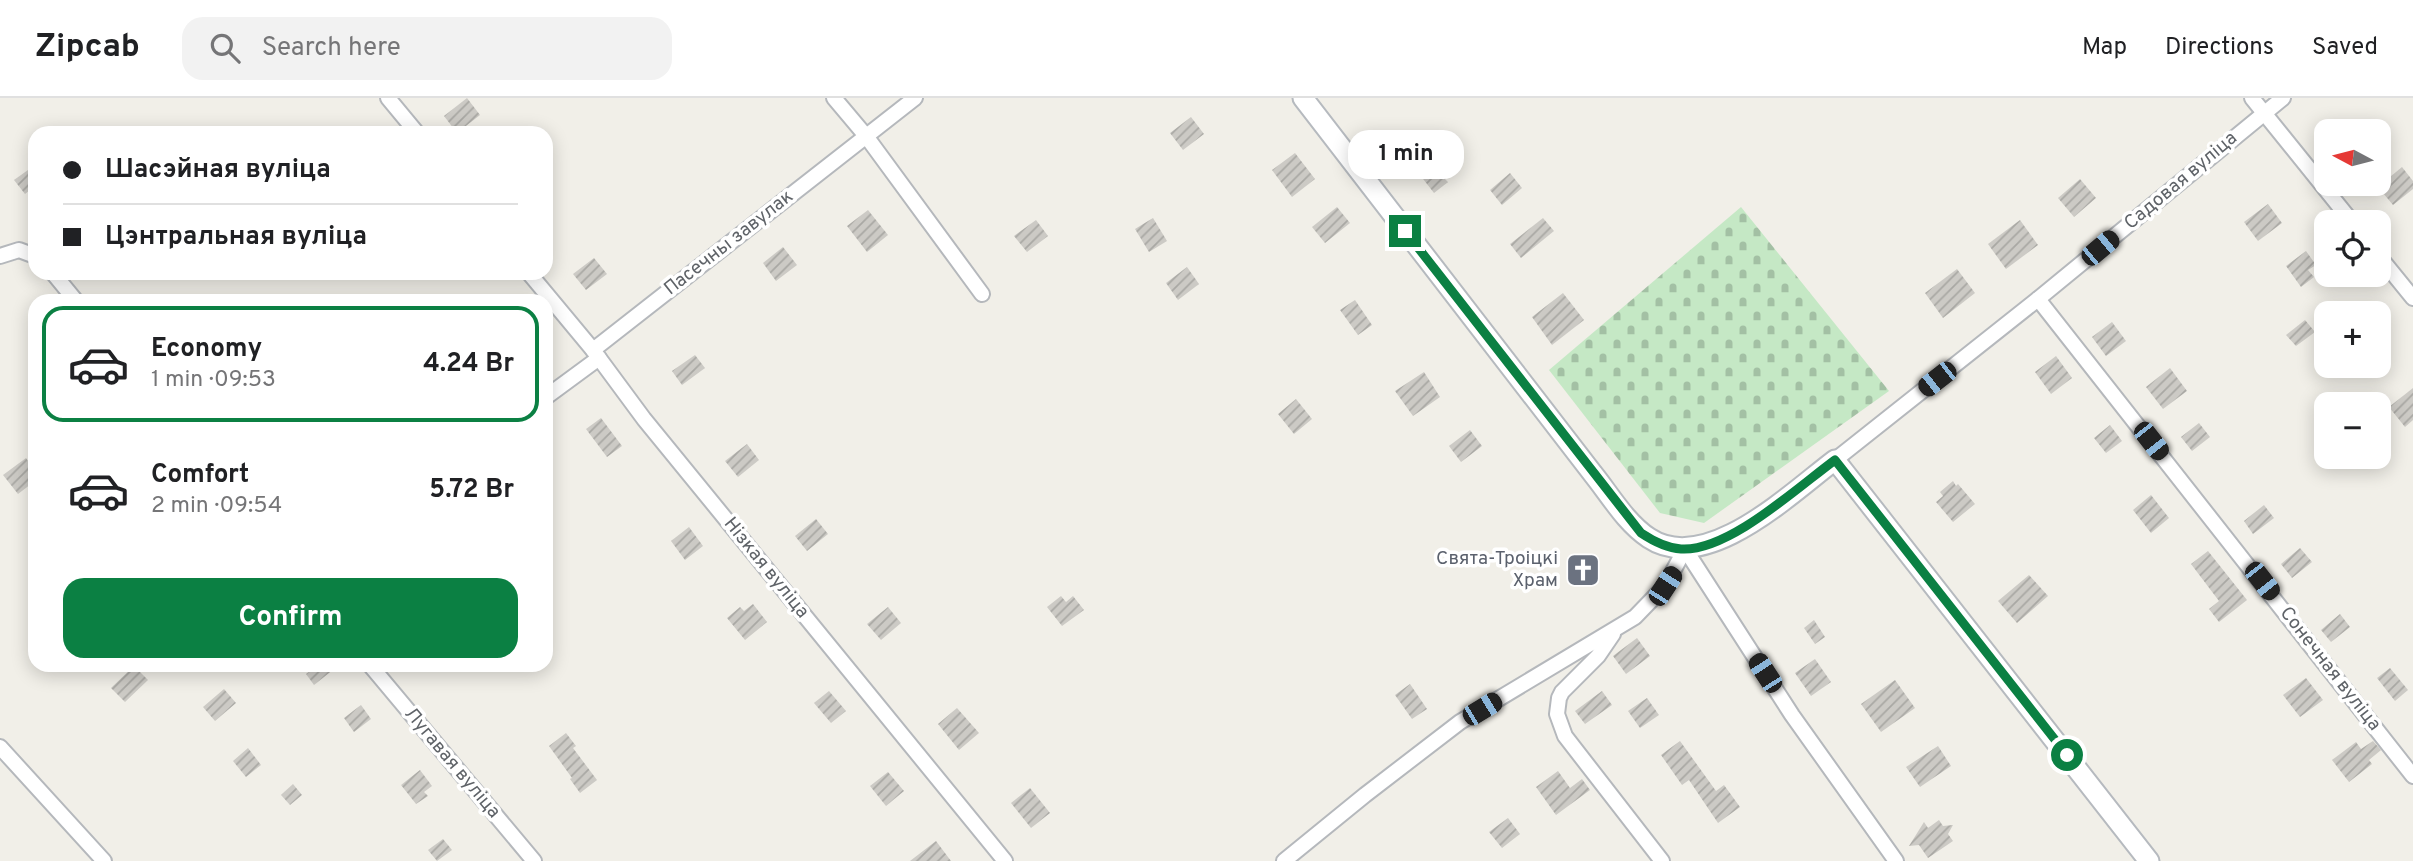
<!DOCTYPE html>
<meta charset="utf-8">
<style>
:root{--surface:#fff;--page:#f2f2f2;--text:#202124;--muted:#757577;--line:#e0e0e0;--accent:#0b8043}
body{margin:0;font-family:Overpass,sans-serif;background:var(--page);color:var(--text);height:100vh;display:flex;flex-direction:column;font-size:26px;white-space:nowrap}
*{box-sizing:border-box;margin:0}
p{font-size:23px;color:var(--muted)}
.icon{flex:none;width:38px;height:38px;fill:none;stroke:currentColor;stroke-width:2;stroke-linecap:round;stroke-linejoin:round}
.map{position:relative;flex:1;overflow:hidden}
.drawer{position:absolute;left:28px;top:196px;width:525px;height:378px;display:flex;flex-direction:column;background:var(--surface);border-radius:21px;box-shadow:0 4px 18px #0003}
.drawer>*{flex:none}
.top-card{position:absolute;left:28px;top:28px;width:525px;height:154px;border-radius:21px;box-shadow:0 4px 18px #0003;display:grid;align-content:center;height:154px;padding:0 35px;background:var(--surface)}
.needle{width:46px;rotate:277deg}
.tools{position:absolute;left:2314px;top:21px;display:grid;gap:14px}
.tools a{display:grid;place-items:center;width:77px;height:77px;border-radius:14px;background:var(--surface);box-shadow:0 4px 18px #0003;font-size:35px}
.end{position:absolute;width:32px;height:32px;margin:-16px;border:9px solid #0b8043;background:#fff;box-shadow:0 0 0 4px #fff}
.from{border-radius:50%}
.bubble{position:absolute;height:49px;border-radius:21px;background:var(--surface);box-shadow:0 4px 18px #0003;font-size:23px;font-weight:700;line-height:49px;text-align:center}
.car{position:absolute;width:21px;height:42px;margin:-21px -10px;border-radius:9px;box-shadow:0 0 5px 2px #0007;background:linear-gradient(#222 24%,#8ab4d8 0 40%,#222 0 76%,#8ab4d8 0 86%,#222 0)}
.top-card b{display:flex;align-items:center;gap:24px;height:66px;font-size:26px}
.top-card b+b{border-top:2px solid var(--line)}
.top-card i{width:18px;height:18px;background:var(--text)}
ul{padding:12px 0 0;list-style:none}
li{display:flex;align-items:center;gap:21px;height:116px;margin:0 14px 10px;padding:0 21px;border:4px solid transparent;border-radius:21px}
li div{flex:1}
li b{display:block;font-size:26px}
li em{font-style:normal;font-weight:700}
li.selected{border-color:var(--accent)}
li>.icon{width:63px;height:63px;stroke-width:1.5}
.primary-button{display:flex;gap:14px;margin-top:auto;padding:14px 35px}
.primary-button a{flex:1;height:80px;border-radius:21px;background:var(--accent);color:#fff;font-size:28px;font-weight:700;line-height:80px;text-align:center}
header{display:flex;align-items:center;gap:42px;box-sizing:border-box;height:98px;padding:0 35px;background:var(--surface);border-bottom:2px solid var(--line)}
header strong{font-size:33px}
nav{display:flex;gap:38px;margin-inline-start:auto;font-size:24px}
.search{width:490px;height:63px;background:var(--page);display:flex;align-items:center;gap:18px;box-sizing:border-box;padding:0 24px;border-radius:21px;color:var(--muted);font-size:26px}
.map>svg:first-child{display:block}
.cemetery{fill:url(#cemetery-stones)}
.building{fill:url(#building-hatch)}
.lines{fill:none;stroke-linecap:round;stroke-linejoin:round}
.street-casing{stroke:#b5b8bc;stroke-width:18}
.secondary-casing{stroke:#b6babf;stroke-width:23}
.street{stroke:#fff;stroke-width:14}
.secondary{stroke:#fff;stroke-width:19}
.route{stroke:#0b8043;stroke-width:9}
.labels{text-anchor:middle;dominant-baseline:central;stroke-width:7;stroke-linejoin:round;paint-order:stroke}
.street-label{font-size:19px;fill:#5f6368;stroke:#fff}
.worship-label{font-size:19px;fill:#5b616d;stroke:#fff;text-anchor:end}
</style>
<header>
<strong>Zipcab</strong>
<div class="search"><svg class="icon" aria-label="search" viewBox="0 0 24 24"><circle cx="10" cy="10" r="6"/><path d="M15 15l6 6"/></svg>Search here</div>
<nav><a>Map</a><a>Directions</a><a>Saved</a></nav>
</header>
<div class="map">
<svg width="2413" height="763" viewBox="0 0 2413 763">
<defs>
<pattern id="cemetery-stones" width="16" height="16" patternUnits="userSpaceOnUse" patternTransform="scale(1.75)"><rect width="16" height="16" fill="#c5e8c5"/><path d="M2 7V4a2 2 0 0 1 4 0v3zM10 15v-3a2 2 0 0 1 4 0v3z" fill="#a3c0a4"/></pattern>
<pattern id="building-hatch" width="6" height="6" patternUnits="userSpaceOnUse" patternTransform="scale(1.75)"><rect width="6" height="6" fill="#cccac5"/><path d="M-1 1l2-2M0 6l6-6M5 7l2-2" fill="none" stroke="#a9a8a4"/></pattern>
</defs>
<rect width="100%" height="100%" fill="#f1efe8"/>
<polygon class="cemetery" points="1741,109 1889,293 1704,425 1660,415 1549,272"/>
<g class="building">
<polygon points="467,0 480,17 457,35 444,18"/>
<polygon points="1191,19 1204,36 1183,52 1170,35"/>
<polygon points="1295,55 1315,81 1292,99 1272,72"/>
<polygon points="1436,64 1438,66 1441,64 1451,76 1445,81 1448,84 1434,95 1420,77"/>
<polygon points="35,67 35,88 25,96 14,82"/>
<polygon points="2402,69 2413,83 2413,91 2393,107 2378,89"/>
<polygon points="1510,75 1522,90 1502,107 1490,92"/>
<polygon points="2080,81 2096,100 2074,119 2058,100"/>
<polygon points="2268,106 2282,125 2258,143 2244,124"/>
<polygon points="1337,109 1350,125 1325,145 1312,129"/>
<polygon points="868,112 888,137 867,154 847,128"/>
<polygon points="1153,120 1167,143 1149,154 1135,131"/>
<polygon points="1543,120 1554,133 1521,160 1510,146"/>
<polygon points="1036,122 1048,138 1027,154 1014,138"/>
<polygon points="2020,122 2038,147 2006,171 1988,146"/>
<polygon points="783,149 797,167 776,183 763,165"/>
<polygon points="2306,153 2316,167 2308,172 2314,179 2301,189 2286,168"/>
<polygon points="594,160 607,176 586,192 573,176"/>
<polygon points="1187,169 1199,186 1178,202 1166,185"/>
<polygon points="1957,171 1975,195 1943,220 1925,195"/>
<polygon points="1563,195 1584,222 1552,247 1532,219"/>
<polygon points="1355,202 1372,227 1358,237 1340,212"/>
<polygon points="2305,222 2315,234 2296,248 2286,237"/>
<polygon points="2112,224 2126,243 2106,258 2092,239"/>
<polygon points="695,257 705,270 682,287 672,273"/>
<polygon points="2056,258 2072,280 2051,296 2035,274"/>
<polygon points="2170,270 2187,293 2163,311 2146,289"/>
<polygon points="1424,274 1440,299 1413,318 1395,293"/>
<polygon points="2413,290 2413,322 2405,329 2389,309"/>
<polygon points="1296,301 1312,321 1294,336 1278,316"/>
<polygon points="601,320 622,348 607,359 586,331"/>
<polygon points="2199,325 2210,339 2192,353 2181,339"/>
<polygon points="2110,327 2122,343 2106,355 2094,340"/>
<polygon points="1470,332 1482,348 1461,364 1449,348"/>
<polygon points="747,346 759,362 738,379 725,363"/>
<polygon points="26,360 35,373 35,383 18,396 3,377"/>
<polygon points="1953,383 1956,388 1958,386 1975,406 1953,424 1936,404 1943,398 1940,394"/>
<polygon points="2151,397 2169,420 2151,435 2133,412"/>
<polygon points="2264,407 2274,420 2253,436 2244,423"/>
<polygon points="816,421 828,436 807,453 795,438"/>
<polygon points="689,429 703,448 685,462 671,443"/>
<polygon points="2300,450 2312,464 2292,480 2281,466"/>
<polygon points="2208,453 2247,502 2219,524 2209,511 2219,503 2191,466"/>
<polygon points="1572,457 1593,460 1590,483 1568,480"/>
<polygon points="2029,477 2048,498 2017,525 1998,503"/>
<polygon points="1061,498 1066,504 1073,498 1084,512 1062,528 1047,509"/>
<polygon points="753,506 767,524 745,542 727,520 740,509 744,513"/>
<polygon points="888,509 901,525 881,542 867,526"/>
<polygon points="2340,516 2350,529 2331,544 2321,532"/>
<polygon points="1814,522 1825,539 1815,546 1804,530"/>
<polygon points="1637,540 1650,558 1626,576 1613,558"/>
<polygon points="1815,561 1831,584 1811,598 1795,575"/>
<polygon points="318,567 339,567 314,587 306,576"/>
<polygon points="134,568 148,582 125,604 111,590"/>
<polygon points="2390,570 2408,592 2395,603 2377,580"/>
<polygon points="2306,580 2323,602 2300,619 2283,597"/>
<polygon points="1895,582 1915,610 1881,634 1861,606"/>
<polygon points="1410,586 1427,611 1412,621 1395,597"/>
<polygon points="224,591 236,605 215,623 203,609"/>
<polygon points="829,593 846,613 831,625 814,605"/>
<polygon points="1602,593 1612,607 1585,626 1575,613"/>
<polygon points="1647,600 1659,617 1640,630 1628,613"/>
<polygon points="361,607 371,621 354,634 344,620"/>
<polygon points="957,610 979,635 959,652 938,626"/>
<polygon points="566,635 576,648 573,650 597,682 580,695 570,681 572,680 549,648"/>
<polygon points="1680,643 1716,693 1724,687 1740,709 1718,725 1689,682 1682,687 1661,657"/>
<polygon points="2373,643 2381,652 2369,662 2372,666 2349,684 2332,662 2356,644 2361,651"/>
<polygon points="1938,648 1951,668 1920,689 1906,669"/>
<polygon points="248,650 261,667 246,679 233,663"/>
<polygon points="420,672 432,688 424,694 428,698 416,706 401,687"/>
<polygon points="1558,673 1570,690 1582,681 1590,692 1556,717 1536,689"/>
<polygon points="888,674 904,693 886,708 870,688"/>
<polygon points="293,686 302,697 290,707 281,697"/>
<polygon points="1030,690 1050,715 1031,730 1011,705"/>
<polygon points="1508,720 1520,736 1502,750 1489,734"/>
<polygon points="1939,722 1943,728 1953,727 1948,736 1953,743 1928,760 1919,747 1909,748 1924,724 1928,730"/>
<polygon points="443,741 452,752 437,763 428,752"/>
<polygon points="936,743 951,763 910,763"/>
</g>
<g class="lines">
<g class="street-casing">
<g id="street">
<polyline points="388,0 417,35"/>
<polyline points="834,0 866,38 982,196"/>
<polyline points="2252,0 2352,124"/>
<polyline points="2378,157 2413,200"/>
<polyline points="0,158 19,152 35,158"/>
<polyline points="53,175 76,203"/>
<polyline points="529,175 593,252 644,321 1005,763"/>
<polyline points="2038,201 2413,678"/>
<polyline points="593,252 915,0"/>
<polyline points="546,299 599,260"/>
<polyline points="1835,362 2038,201 2283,0"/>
<polyline points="1685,451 1792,617 1896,763"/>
<polyline points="1613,536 1598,558 1562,594 1559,600 1557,616 1565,638 1662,763"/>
<polyline points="370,567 534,763"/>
<polyline points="0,649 104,763"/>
<polyline points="1284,763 1365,697 1460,624 1635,519 1665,488 1685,451"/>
</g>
</g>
<g class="secondary-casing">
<path id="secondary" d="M1303,0L1593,376C1610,397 1626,425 1649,440C1706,478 1791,395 1835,362L2149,763"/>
</g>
<use href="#street" class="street"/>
<use href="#secondary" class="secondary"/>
</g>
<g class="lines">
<path class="route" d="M1405,133L1641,435C1653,443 1666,450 1681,451C1728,454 1798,389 1835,362L2067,657"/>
</g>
<defs>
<g id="church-square" transform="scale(1.75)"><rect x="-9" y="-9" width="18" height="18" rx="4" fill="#6b7280" stroke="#fff"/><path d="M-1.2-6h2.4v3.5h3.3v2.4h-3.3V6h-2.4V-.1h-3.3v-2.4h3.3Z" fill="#fff"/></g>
</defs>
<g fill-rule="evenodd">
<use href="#church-square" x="1583" y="472"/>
</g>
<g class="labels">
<g class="street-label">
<text transform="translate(2181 83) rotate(-40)">Садовая вуліца</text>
<text transform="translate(729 145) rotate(-38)">Пасечны завулак</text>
<text transform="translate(766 470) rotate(51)">Нізкая вуліца</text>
<text transform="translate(2330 571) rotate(52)">Сонечная вуліца</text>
<text transform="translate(452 665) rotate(50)">Лугавая вуліца</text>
</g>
<g class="worship-label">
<text x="1558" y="461">Свята-Троіцкі<tspan x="1558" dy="22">Храм</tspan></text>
</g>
</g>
</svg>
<div class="tools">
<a><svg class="needle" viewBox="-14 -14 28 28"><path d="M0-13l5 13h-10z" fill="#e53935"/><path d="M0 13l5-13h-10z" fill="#757577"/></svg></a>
<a><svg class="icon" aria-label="locate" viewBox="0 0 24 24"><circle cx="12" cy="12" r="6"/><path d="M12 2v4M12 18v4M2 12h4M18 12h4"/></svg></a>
<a>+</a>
<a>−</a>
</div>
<i class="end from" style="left:2067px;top:657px"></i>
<i class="end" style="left:1405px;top:133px"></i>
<div class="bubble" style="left:1348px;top:32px;width:116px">1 min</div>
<i class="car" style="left:2100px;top:150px;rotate:50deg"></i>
<i class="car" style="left:1937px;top:281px;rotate:232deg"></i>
<i class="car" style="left:2151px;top:343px;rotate:142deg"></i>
<i class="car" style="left:2262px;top:483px;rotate:142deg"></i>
<i class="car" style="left:1665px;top:488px;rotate:33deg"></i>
<i class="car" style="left:1765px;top:575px;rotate:327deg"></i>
<i class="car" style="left:1482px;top:611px;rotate:59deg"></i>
<div class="top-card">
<b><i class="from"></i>Шасэйная вуліца</b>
<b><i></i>Цэнтральная вуліца</b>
</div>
<section class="drawer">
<ul>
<li class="selected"><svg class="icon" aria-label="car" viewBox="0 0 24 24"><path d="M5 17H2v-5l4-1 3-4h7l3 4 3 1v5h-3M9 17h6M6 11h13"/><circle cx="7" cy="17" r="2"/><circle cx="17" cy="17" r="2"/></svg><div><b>Economy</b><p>1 min · 09:53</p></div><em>4.24 Br</em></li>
<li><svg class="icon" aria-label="car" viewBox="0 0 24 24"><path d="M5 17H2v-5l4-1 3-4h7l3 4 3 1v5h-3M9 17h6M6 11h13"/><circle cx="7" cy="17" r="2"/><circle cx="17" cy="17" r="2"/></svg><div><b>Comfort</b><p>2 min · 09:54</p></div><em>5.72 Br</em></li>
</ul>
<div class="primary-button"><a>Confirm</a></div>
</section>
</div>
